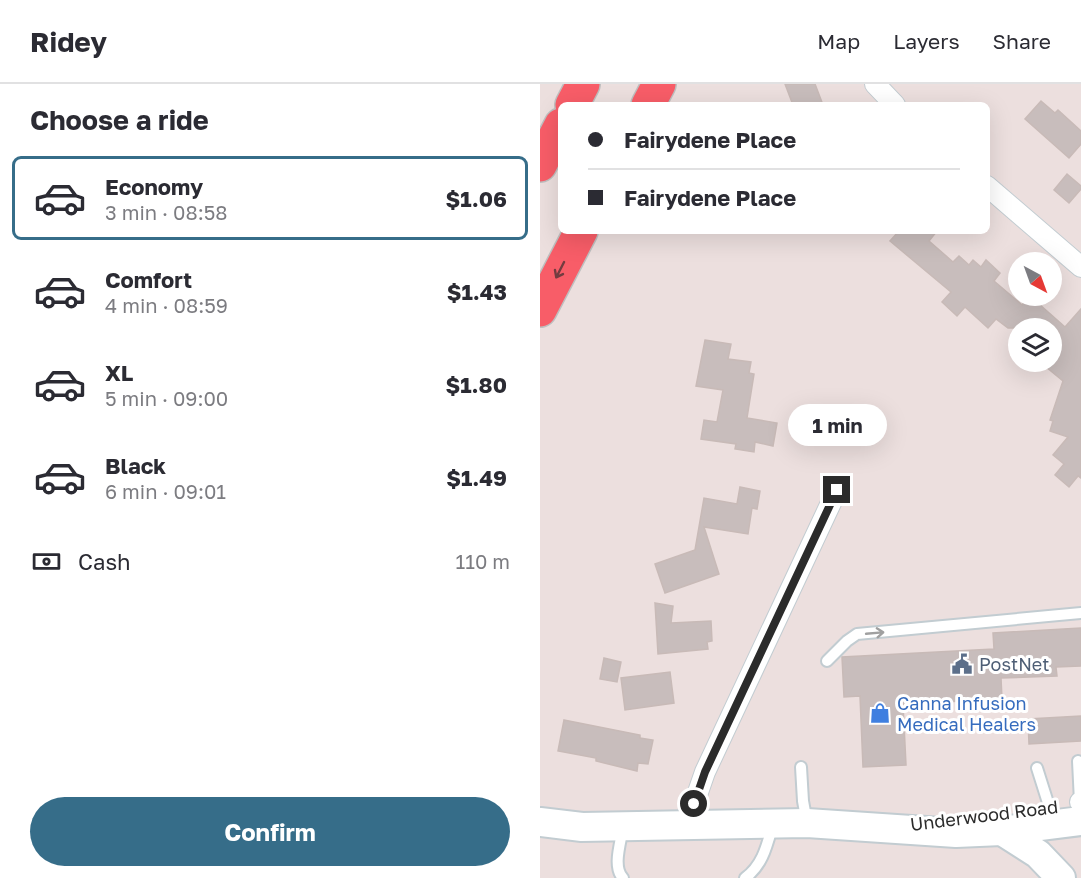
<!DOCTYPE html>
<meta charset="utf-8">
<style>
:root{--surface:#fff;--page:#f7f7f7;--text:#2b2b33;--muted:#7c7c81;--line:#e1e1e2;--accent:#366d89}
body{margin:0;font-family:"Golos Text",sans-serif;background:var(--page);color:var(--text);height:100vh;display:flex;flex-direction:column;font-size:22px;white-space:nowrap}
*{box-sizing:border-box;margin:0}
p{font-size:20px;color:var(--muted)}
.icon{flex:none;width:33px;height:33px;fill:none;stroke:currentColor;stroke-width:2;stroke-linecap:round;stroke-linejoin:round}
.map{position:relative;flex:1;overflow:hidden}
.sheet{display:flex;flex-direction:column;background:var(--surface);width:540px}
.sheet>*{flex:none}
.hud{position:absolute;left:18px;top:18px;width:432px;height:132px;border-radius:9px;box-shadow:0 6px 24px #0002;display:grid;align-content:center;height:132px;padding:0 30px;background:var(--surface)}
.needle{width:39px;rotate:139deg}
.controls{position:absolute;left:468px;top:168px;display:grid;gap:12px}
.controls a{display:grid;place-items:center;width:54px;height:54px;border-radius:50%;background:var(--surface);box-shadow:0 6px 24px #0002;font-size:30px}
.end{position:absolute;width:27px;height:27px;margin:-14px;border:8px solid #2b2b2b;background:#fff;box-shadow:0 0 0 3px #fff}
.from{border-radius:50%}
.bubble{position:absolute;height:42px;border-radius:21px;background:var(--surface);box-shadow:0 6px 24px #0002;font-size:20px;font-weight:700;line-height:42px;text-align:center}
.hud b{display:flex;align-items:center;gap:21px;height:57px;font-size:22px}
.hud b+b{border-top:2px solid var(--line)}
.hud i{width:15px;height:15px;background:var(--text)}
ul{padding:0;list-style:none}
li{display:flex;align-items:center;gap:18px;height:84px;margin:0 12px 9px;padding:0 18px;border:3px solid transparent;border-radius:9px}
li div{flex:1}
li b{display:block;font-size:22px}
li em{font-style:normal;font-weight:700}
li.active{border-color:var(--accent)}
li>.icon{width:54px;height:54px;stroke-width:1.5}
h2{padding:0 30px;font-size:27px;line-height:72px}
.pay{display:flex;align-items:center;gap:15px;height:66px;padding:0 30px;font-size:22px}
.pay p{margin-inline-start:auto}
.button{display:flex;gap:12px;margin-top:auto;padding:12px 30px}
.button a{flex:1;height:69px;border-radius:36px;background:var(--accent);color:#fff;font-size:24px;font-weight:700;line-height:69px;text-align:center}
header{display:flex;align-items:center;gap:36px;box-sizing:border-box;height:84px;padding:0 30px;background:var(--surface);border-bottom:2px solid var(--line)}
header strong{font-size:28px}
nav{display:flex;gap:33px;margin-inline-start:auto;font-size:21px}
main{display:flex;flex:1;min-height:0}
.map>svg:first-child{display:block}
.building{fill:#c8bdbc;stroke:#c8bab7;stroke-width:1.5}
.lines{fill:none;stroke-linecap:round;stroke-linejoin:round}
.lane-casing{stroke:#c2ccd1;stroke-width:14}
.street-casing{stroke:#c2ccd1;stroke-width:22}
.secondary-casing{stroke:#c2ccd1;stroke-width:32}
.highway-casing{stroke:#bfbfbf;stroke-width:36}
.lane{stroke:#fff;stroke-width:10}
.street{stroke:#fff;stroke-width:20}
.secondary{stroke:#fff;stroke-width:28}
.highway{stroke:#f85d68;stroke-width:33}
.oneway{stroke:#733c40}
.oneway2{stroke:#a0a0a0}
.route{stroke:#2b2b2b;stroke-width:8}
.labels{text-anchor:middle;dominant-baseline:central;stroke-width:6;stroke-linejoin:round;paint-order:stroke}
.service-label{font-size:18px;fill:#4e5e75;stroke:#fff;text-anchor:start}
.shop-label{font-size:18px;fill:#366cbe;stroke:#fff;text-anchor:start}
.street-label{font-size:18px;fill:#2b2b2b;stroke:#fff}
</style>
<header>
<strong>Ridey</strong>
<nav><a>Map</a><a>Layers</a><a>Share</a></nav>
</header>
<main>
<section class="sheet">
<h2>Choose a ride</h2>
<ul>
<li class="active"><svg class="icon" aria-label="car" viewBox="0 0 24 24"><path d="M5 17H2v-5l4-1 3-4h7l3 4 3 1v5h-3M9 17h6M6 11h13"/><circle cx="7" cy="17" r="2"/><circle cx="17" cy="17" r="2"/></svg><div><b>Economy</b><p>3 min · 08:58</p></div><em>$1.06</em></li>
<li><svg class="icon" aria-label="car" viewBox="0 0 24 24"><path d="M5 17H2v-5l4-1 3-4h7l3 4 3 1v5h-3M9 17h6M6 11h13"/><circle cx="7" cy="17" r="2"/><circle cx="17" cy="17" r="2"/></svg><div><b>Comfort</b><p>4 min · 08:59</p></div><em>$1.43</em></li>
<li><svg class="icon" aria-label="car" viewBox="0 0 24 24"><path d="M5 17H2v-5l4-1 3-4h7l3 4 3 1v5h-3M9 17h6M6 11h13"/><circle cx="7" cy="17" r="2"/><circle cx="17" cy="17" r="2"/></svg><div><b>XL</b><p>5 min · 09:00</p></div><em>$1.80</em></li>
<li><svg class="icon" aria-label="car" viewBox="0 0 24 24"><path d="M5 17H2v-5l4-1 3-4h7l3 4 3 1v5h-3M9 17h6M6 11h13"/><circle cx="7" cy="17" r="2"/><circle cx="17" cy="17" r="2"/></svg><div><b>Black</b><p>6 min · 09:01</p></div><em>$1.49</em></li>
</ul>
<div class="pay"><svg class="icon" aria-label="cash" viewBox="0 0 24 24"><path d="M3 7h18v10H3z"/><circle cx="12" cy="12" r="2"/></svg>Cash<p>110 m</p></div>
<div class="button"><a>Confirm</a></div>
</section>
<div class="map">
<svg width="541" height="794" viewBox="0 0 541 794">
<rect width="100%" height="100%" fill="#ecdfde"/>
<g class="building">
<polygon points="245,0 275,0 283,21 253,21"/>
<polygon points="501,17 515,29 518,26 541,47 541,60 529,74 485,35"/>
<polygon points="527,90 541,102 541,105 529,119 514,106"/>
<polygon points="359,147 397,147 389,157 413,178 419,172 429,181 433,176 441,183 446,176 460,189 454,197 482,221 490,212 525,243 541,225 541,394 538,392 529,403 515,391 524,380 513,371 528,353 510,347 513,337 510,336 523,297 500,278 512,278 512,244 468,244 456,235 448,244 425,223 417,232 402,218 411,208 350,157"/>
<polygon points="165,256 191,260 188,275 211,278 209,289 214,290 207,334 237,339 233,362 215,358 214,368 195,365 196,360 161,355 164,336 177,338 183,306 156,302"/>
<polygon points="200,403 220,407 217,425 212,424 208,450 164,443 179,490 125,509 115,480 155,466 164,414 197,420"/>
<polygon points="115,519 133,522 131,539 171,537 172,557 167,558 168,565 118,570"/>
<polygon points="541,544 541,582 516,583 517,592 461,594 462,615 363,620 366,681 323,683 320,612 304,613 302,573 454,565 453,549"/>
<polygon points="64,574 81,578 77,598 60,595"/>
<polygon points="130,588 134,619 85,626 81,594"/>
<polygon points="541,632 541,657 489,660 488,635"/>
<polygon points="24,636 100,651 100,654 113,656 108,680 98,679 97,687 56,677 56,674 18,667"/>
</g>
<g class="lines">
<g class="lane-casing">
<g id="lane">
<polyline points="287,577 307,557 317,550 541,529"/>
<polyline points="538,677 540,718"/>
<polyline points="261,683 263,717 267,739"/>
<polyline points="497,684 509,722"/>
<path d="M83,743C81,758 72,783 83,794"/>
<path d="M205,794C223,781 227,761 233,740"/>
</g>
</g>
<g class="street-casing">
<g id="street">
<polyline points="335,0 355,21"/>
<polyline points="447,102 541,183"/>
<polyline points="540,718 541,718"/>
<polyline points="147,740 165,688 297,406"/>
</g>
</g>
<g class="secondary-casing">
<g id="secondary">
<polyline points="0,738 42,743 267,739 416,749 462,747 541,737"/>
<polyline points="462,747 498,770 521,794"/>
</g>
</g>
<g class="highway-casing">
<g id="highway">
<polyline points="32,21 43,0"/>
<polyline points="108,21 119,0"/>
<polyline points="0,81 21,41"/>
<polyline points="0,226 41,147"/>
</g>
</g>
<use href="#lane" class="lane"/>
<use href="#street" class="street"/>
<use href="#secondary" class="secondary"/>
<use href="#highway" class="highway"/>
</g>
<defs><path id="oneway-shaft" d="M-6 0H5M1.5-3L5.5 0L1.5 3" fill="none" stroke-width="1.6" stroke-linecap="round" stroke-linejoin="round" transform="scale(1.5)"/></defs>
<use class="oneway" href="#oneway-shaft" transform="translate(20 186) rotate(117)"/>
<use class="oneway2" href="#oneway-shaft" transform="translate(335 549) rotate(-5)"/>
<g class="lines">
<polyline class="route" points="154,720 165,688 297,406"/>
</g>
<defs>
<g id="civic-bare" transform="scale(1.62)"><path d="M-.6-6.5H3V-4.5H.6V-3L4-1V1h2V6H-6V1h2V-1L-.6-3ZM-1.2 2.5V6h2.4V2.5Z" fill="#5c6f8a" stroke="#fff" stroke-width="2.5" paint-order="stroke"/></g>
<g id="shop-bare" transform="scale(1.62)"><path d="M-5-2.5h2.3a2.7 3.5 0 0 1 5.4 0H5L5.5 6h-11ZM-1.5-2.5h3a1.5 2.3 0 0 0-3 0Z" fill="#3f7fe0" stroke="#fff" stroke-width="2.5" paint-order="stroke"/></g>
</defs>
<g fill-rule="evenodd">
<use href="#civic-bare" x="422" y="580"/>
<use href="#shop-bare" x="340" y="629"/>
</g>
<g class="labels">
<g class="service-label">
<text x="439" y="580">PostNet</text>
</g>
<g class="shop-label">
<text x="357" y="619">Canna Infusion<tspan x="357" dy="21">Medical Healers</tspan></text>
</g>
<g class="street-label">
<text transform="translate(444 731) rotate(-7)">Underwood Road</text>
</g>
</g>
</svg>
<div class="controls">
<a><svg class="needle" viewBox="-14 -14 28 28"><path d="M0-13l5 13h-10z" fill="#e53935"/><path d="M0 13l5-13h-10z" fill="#7c7c81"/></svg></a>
<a><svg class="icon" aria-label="layers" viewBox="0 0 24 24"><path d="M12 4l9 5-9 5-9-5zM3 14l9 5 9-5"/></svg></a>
</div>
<i class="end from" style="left:154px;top:720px"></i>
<i class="end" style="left:297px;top:406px"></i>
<div class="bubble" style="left:248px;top:320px;width:99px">1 min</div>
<div class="hud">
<b><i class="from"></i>Fairydene Place</b>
<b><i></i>Fairydene Place</b>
</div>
</div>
</main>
